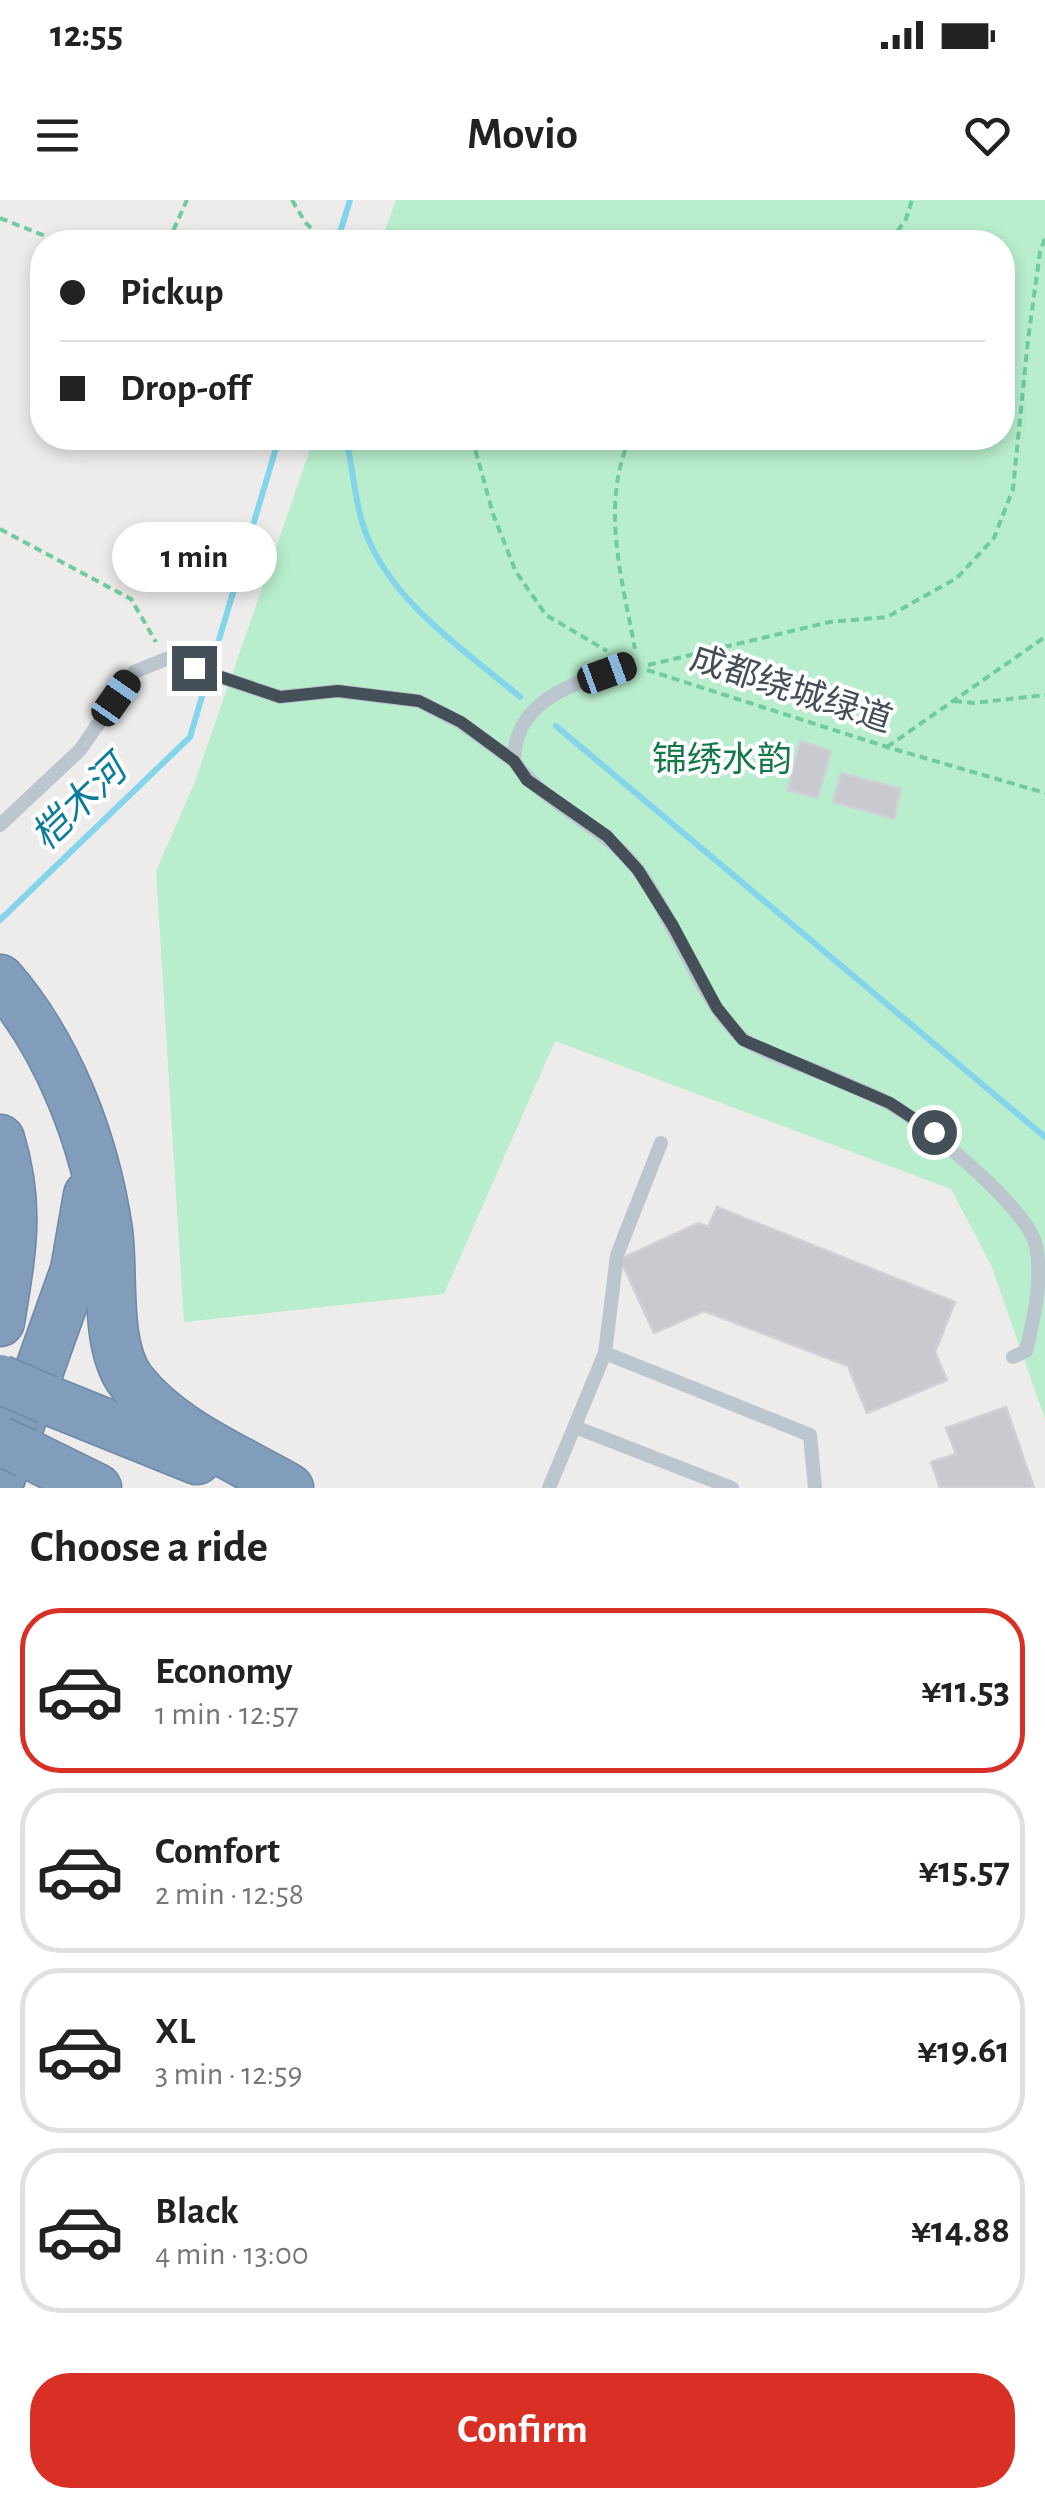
<!DOCTYPE html>
<meta charset="utf-8">
<style>
:root{--surface:#fff;--page:#f2f2f2;--text:#222;--muted:#767676;--line:#e0e0e0;--accent:#d93025}
body{margin:0;font-family:"Alegreya Sans","Noto Sans SC",sans-serif;background:var(--page);color:var(--text);height:100vh;display:flex;flex-direction:column;font-size:38px;white-space:nowrap}
*{box-sizing:border-box;margin:0}
p{font-size:32px;color:var(--muted)}
.icon{flex:none;width:55px;height:55px;fill:none;stroke:currentColor;stroke-width:2;stroke-linecap:round;stroke-linejoin:round}
.map{position:relative;height:1288px;overflow:hidden}
.sheet{display:flex;flex-direction:column;background:var(--surface);flex:1}
.sheet>*{flex:none}
.banner{position:absolute;left:30px;top:30px;width:985px;height:220px;border-radius:40px;box-shadow:0 5px 15px #0003;display:grid;align-content:center;height:220px;padding:0 30px;background:var(--surface)}
.end{position:absolute;width:45px;height:45px;margin:-22px;border:12px solid #444f58;background:#fff;box-shadow:0 0 0 5px #fff}
.from{border-radius:50%}
.bubble{position:absolute;height:70px;border-radius:35px;background:var(--surface);box-shadow:0 5px 15px #0003;font-size:32px;font-weight:700;line-height:70px;text-align:center}
.car{position:absolute;width:30px;height:60px;margin:-30px -15px;border-radius:12px;box-shadow:0 0 8px 2px #0007;background:linear-gradient(#222 24%,#8ab4d8 0 40%,#222 0 76%,#8ab4d8 0 86%,#222 0)}
.banner b{display:flex;align-items:center;gap:35px;height:95px;font-size:38px}
.banner b+b{border-top:2px solid var(--line)}
.banner i{width:25px;height:25px;background:var(--text)}
ul{padding:0;list-style:none}
li{display:flex;align-items:center;gap:30px;height:165px;margin:0 20px 15px;padding:0 10px;border:5px solid var(--line);border-radius:40px}
li div{flex:1}
li b{display:block;font-size:38px}
li em{font-style:normal;font-weight:700}
li.on{border-color:var(--accent)}
li>.icon{width:90px;height:90px;stroke-width:1.5}
h2{padding:0 30px;font-size:45px;line-height:120px}
.button{display:flex;gap:20px;margin-top:auto;padding:20px 30px}
.button a{flex:1;height:115px;border-radius:40px;background:var(--accent);color:#fff;font-size:40px;font-weight:700;line-height:115px;text-align:center}
.status{display:flex;justify-content:space-between;align-items:center;height:70px;padding:0 50px;background:var(--surface);direction:ltr}
.status svg{height:28px;fill:currentColor}
header{display:flex;justify-content:space-between;align-items:center;height:130px;padding:0 30px;background:var(--surface);font-size:45px;font-weight:700}
.map>svg:first-child{display:block}
.green{fill:#b8eecd}
.lines{fill:none;stroke-linecap:round;stroke-linejoin:round}
.stream{stroke:#84d5eb;stroke-width:6}
.building{fill:#c8cad0;stroke:#cfd1d7;stroke-width:2.5}
.motorway-casing{stroke:#6d88a7;stroke-width:51}
.path{stroke:#70cb9f;stroke-width:4;stroke-dasharray:8 5;stroke-linecap:butt}
.service{stroke:#bcc6ce;stroke-width:14}
.motorway{stroke:#829dbb;stroke-width:48}
.motorway-bridge-casing{stroke:#6d88a7;stroke-width:51;stroke-linecap:butt}
.motorway-bridge{stroke:#829dbb;stroke-width:48}
.route{stroke:#444f58;stroke-width:12}
.labels{text-anchor:middle;dominant-baseline:central;stroke-width:8;stroke-linejoin:round;paint-order:stroke}
.street-label{font-size:35px;fill:#444f58;stroke:#fff}
.park-label{font-size:35px;fill:#167848;stroke:#fff}
.water-label{font-size:38px;font-style:italic;fill:#0c7c9c;stroke:#fff}
</style>
<div class="status"><b>12:55</b><svg viewBox="0 0 49 12"><path d="M0 12V9h3v3zM5 12V6h3v6zM10 12V3h3v9zM15 12V0h3v12zM26 1h20v11H26zM47 4h2v5h-2z"/></svg></div>
<header><svg class="icon" aria-label="menu" viewBox="0 0 24 24"><path d="M4 6h16M4 12h16M4 18h16"/></svg>Movio<svg class="icon" aria-label="heart" viewBox="0 0 24 24"><path d="M12 20l-8-8c-3-5 5-10 8-4 3-6 11-1 8 4z"/></svg></header>
<div class="map">
<svg width="1045" height="1288" viewBox="0 0 1045 1288">
<rect width="100%" height="100%" fill="#eeebeb"/>
<polygon class="green" points="396,0 1045,0 1045,1219 991,1065 951,989 555,841 444,1094 184,1122 156,671 194,584 314,238 1002,238 1002,42 381,42"/>
<g class="lines">
<g class="stream">
<polyline points="337,42 350,0"/>
<path d="M346,238C353,269 355,306 367,336C394,404 466,451 520,497"/>
<polyline points="556,526 1045,937"/>
<polyline points="0,720 190,537 279,238"/>
</g>
</g>
<g class="building">
<polygon points="800,541 831,551 818,598 788,590"/>
<polygon points="841,573 901,589 894,619 833,602"/>
<polygon points="717,1007 955,1102 935,1152 947,1180 867,1213 848,1166 704,1111 654,1133 620,1059 698,1023 708,1027"/>
<polygon points="1006,1207 1034,1288 940,1288 931,1262 956,1254 946,1228"/>
</g>
<g class="lines">
<g class="motorway-casing">
<g id="motorway">
<path d="M0,779C59,847 95,942 108,1031C114,1074 104,1145 131,1181C170,1231 235,1257 289,1288"/>
<path d="M0,939C21,1008 11,1053 0,1122"/>
<polyline points="48,1200 197,1260"/>
<polyline points="26,1253 97,1288"/>
<polyline points="0,1280 75,1070 88,995"/>
</g>
</g>
<g class="path">
<polyline points="292,0 305,22 325,42"/>
<polyline points="0,18 60,42"/>
<polyline points="168,42 187,0"/>
<polyline points="890,42 906,19 912,0"/>
<polyline points="472,238 493,314 516,372 546,415 607,451"/>
<path d="M630,238C600,305 622,379 635,449"/>
<polyline points="0,329 131,399 156,442"/>
<polyline points="648,465 830,422 887,417 957,378 994,338 1013,289 1028,140 1040,52 1045,38"/>
<polyline points="647,470 887,547 1045,593"/>
<polyline points="954,501 974,503 1045,495"/>
<polyline points="887,547 1045,437"/>
</g>
<g class="service">
<path d="M629,464C579,483 514,497 514,561C546,606 604,625 638,670C675,720 698,796 741,837C756,851 809,867 830,877C851,886 873,894 892,905C926,925 1029,1009 1036,1046C1043,1079 1034,1118 1026,1151L1013,1157"/>
<polyline points="0,625 80,550 134,472 166,459 280,497 337,491 419,501 461,523 514,561"/>
<polyline points="605,1153 617,1055 661,943"/>
<polyline points="575,1227 732,1288"/>
<polyline points="549,1288 605,1153 810,1235 815,1288"/>
</g>
<use href="#motorway" class="motorway"/>
<g class="motorway-bridge-casing">
<g id="motorway-bridge">
<polyline points="0,1179 48,1200"/>
<polyline points="0,1241 26,1253"/>
</g>
</g>
<use href="#motorway-bridge" class="motorway-bridge"/>
</g>
<g class="lines">
<polyline class="route" points="194,468 280,497 338,491 419,501 461,522 514,561 527,580 607,636 638,670 673,726 717,808 743,840 890,903 934,932"/>
</g>
<g class="labels">
<g class="street-label">
<text transform="translate(791 490) rotate(18)">成都绕城绿道</text>
</g>
<g class="park-label">
<text x="722" y="560">锦绣水韵</text>
</g>
<g class="water-label">
<text transform="translate(80 604) rotate(-44)">桤木河</text>
</g>
</g>
</svg>
<i class="end from" style="left:934px;top:932px"></i>
<i class="end" style="left:194px;top:468px"></i>
<div class="bubble" style="left:112px;top:322px;width:165px">1 min</div>
<i class="car" style="left:607px;top:473px;rotate:70deg"></i>
<i class="car" style="left:116px;top:498px;rotate:35deg"></i>
<div class="banner">
<b><i class="from"></i>Pickup</b>
<b><i></i>Drop-off</b>
</div>
</div>
<section class="sheet">
<h2>Choose a ride</h2>
<ul>
<li class="on"><svg class="icon" aria-label="car" viewBox="0 0 24 24"><path d="M5 17H2v-5l4-1 3-4h7l3 4 3 1v5h-3M9 17h6M6 11h13"/><circle cx="7" cy="17" r="2"/><circle cx="17" cy="17" r="2"/></svg><div><b>Economy</b><p>1 min · 12:57</p></div><em>¥11.53</em></li>
<li><svg class="icon" aria-label="car" viewBox="0 0 24 24"><path d="M5 17H2v-5l4-1 3-4h7l3 4 3 1v5h-3M9 17h6M6 11h13"/><circle cx="7" cy="17" r="2"/><circle cx="17" cy="17" r="2"/></svg><div><b>Comfort</b><p>2 min · 12:58</p></div><em>¥15.57</em></li>
<li><svg class="icon" aria-label="car" viewBox="0 0 24 24"><path d="M5 17H2v-5l4-1 3-4h7l3 4 3 1v5h-3M9 17h6M6 11h13"/><circle cx="7" cy="17" r="2"/><circle cx="17" cy="17" r="2"/></svg><div><b>XL</b><p>3 min · 12:59</p></div><em>¥19.61</em></li>
<li><svg class="icon" aria-label="car" viewBox="0 0 24 24"><path d="M5 17H2v-5l4-1 3-4h7l3 4 3 1v5h-3M9 17h6M6 11h13"/><circle cx="7" cy="17" r="2"/><circle cx="17" cy="17" r="2"/></svg><div><b>Black</b><p>4 min · 13:00</p></div><em>¥14.88</em></li>
</ul>
<div class="button"><a>Confirm</a></div>
</section>
